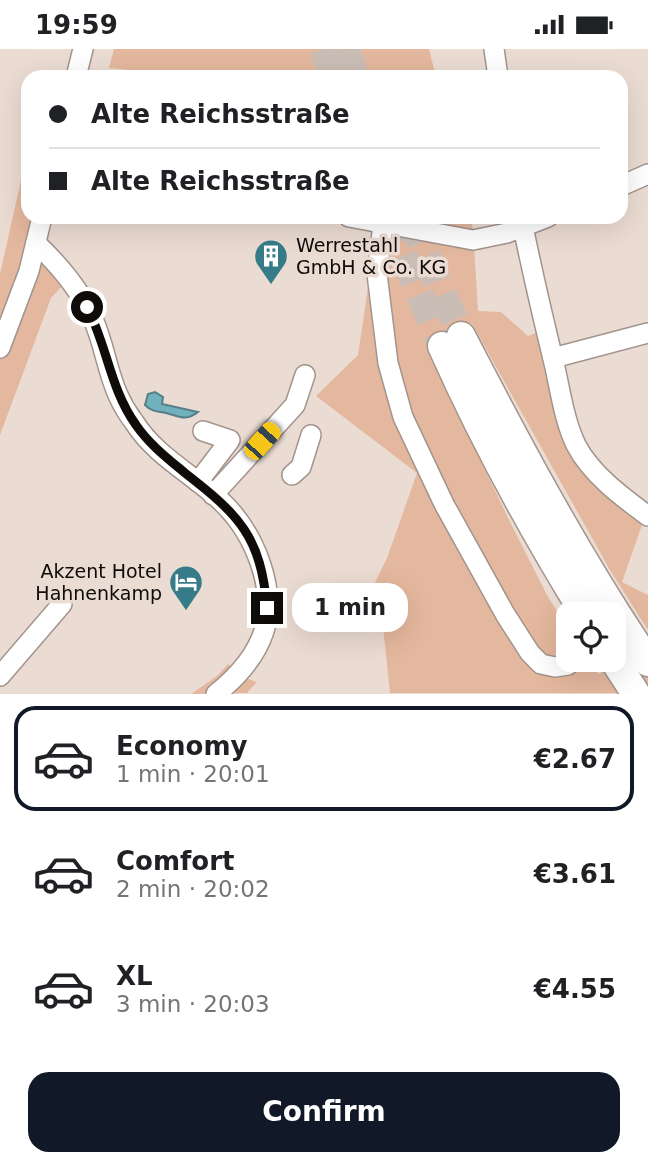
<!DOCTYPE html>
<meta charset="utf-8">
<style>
:root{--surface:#fff;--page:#f2f2f2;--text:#202124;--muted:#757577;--line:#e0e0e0;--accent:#111827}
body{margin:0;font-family:"DejaVu Sans",sans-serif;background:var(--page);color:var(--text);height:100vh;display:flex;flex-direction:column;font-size:26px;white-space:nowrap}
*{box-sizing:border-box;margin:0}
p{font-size:23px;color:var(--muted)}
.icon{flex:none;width:38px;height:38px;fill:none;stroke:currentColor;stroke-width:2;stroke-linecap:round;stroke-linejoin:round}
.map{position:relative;height:645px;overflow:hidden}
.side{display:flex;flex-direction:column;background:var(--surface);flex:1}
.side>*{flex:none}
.guide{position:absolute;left:21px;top:21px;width:607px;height:154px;border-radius:21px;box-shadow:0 7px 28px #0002;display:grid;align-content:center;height:154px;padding:0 28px;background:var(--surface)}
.buttons{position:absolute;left:556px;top:553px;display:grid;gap:14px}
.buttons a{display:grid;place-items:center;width:70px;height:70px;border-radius:14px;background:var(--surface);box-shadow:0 7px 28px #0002;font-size:35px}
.end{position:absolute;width:32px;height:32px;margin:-16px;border:9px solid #0f0b08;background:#fff;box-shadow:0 0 0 4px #fff}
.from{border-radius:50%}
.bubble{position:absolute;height:49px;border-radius:21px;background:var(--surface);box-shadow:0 7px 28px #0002;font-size:23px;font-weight:600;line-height:49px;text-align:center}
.car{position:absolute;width:21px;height:42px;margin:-21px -10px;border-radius:9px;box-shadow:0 0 5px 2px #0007;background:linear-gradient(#f5c518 24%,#345 0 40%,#f5c518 0 76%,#345 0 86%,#f5c518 0)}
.guide b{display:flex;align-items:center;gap:24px;height:66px;font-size:26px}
.guide b+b{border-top:2px solid var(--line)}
.guide i{width:18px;height:18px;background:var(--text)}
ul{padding:12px 0 0;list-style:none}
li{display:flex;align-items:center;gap:21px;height:105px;margin:0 14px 10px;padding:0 14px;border:4px solid transparent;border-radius:21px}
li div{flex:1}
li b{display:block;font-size:26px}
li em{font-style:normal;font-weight:600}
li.current{border-color:var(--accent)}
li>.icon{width:63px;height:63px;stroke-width:1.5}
.primary-button{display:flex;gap:14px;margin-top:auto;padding:14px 28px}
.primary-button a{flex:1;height:80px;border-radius:21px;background:var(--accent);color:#fff;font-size:28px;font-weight:600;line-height:80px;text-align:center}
.status{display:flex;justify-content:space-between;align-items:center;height:49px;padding:0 35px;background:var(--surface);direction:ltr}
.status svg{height:19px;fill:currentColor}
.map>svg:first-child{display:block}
.green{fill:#e4b89e}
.water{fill:#71b1bd;stroke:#547f87;stroke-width:2}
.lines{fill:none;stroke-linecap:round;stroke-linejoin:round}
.highway-tunnel{stroke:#cabdb5;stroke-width:28;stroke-dasharray:28 14;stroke-linecap:butt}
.minor-casing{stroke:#a2948c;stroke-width:22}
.highway-casing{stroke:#a2948c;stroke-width:31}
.minor{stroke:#fff;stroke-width:19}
.highway{stroke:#fff;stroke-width:28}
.route{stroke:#0f0b08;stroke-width:9}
.labels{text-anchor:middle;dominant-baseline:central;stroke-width:7;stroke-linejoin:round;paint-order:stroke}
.poi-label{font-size:19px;fill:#0f0b08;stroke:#ebdcd3;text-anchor:start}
</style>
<div class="status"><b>19:59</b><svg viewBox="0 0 49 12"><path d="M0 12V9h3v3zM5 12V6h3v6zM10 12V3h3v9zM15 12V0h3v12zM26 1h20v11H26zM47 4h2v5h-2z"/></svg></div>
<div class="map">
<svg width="648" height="645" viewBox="0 0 648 645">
<rect width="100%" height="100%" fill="#ebdcd3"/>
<g class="green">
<polygon points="114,0 429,0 436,28 198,28 109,19"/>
<polygon points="28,100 26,159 28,168 30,168 65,234 51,249 0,386 0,225"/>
<polygon points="331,168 470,168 473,180 478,262 501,263 528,287 541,282 558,363 643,473 622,533 648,546 648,581 610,521 472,275 426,297 511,475 548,548 569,580 569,611 589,611 598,625 648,602 648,644 390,644 382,568 377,567 376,550 367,550 387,509 417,424 316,347 358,306 377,178"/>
<polygon points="228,615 245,629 257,633 247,644 191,645 217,627"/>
</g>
<path class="water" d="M155,343L163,348L162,355L198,363C185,373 179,367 166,364C157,362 152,363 145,356L148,345Z"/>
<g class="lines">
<g class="highway-tunnel">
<polyline points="324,0 333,28"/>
<polyline points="346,0 355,28"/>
<polyline points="387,168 442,297"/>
<polyline points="410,168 461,287"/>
</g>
<g class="minor-casing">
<g id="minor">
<polyline points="494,0 498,28"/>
<polyline points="76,28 83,0"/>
<polyline points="621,137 648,125"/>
<polyline points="349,168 473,191 507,184 548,168"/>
<path d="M521,168C531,217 542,265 554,314C560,340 564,371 576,396C591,425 622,448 648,467"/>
<polyline points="383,175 377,225 388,314 403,368 444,455 505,565 530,604 541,615 555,618 568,616"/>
<path d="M36,194C59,216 80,240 93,270C104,294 107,322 118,346C122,355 128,365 134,373C157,409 195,426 224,455C254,485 277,539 264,582C256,607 236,629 216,645"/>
<polyline points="0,299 29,222 42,168"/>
<polyline points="553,309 648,284"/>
<polyline points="292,426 301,418 311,386"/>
<polyline points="198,433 230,391 203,382"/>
<polyline points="213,446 295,356 305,326"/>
<polyline points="0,627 62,555"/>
</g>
</g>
<g class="highway-casing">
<g id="highway">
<path d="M461,287C519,399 577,508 648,613"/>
<path d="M442,297C483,389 532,479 585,565"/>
<polyline points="614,611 636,645"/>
</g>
</g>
<use href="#minor" class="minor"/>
<use href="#highway" class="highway"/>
</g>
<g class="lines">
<path class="route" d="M87,258C107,296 110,340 136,376C149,395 167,409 185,424C239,466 261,487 267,559"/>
</g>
<defs>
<g id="building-pin" transform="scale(1.75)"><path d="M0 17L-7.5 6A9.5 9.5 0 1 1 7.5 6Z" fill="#367c88" stroke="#ebdcd3"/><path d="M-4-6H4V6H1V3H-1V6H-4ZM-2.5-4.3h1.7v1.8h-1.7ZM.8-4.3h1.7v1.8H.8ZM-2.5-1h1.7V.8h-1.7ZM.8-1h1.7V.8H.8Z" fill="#fff"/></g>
<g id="hotel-pin" transform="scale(1.75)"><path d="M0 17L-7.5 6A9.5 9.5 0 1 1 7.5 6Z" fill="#367c88" stroke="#ebdcd3"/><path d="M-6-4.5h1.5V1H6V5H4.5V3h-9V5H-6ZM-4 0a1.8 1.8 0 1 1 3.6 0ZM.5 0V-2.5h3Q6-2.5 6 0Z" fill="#fff"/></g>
</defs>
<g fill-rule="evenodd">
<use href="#building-pin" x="271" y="207"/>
<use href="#hotel-pin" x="186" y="533"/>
</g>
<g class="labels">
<g class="poi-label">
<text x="296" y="196">Werrestahl<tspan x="296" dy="22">GmbH &amp; Co. KG</tspan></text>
<text x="162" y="522" text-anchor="end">Akzent Hotel<tspan x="162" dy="22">Hahnenkamp</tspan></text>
</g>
</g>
</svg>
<div class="buttons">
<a><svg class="icon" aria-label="locate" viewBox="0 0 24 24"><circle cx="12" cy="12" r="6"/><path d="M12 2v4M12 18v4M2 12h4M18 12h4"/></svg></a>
</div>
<i class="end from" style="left:87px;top:258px"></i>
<i class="end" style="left:267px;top:559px"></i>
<div class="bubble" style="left:292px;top:534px;width:116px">1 min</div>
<i class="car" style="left:262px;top:392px;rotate:42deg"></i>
<div class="guide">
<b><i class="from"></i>Alte Reichsstraße</b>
<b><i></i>Alte Reichsstraße</b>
</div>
</div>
<section class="side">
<ul>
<li class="current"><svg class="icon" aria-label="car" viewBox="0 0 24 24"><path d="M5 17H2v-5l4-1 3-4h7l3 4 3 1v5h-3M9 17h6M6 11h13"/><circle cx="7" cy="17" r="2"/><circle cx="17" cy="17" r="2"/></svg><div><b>Economy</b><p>1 min · 20:01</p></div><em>€2.67</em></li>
<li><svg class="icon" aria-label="car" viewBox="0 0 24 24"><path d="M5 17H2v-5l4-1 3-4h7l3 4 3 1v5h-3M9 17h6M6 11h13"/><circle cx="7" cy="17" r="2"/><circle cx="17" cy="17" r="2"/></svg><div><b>Comfort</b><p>2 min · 20:02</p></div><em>€3.61</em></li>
<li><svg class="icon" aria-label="car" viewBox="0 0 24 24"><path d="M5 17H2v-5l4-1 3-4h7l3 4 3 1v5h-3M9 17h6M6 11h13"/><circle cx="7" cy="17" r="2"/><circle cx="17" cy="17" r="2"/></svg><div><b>XL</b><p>3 min · 20:03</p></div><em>€4.55</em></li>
</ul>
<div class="primary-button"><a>Confirm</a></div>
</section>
